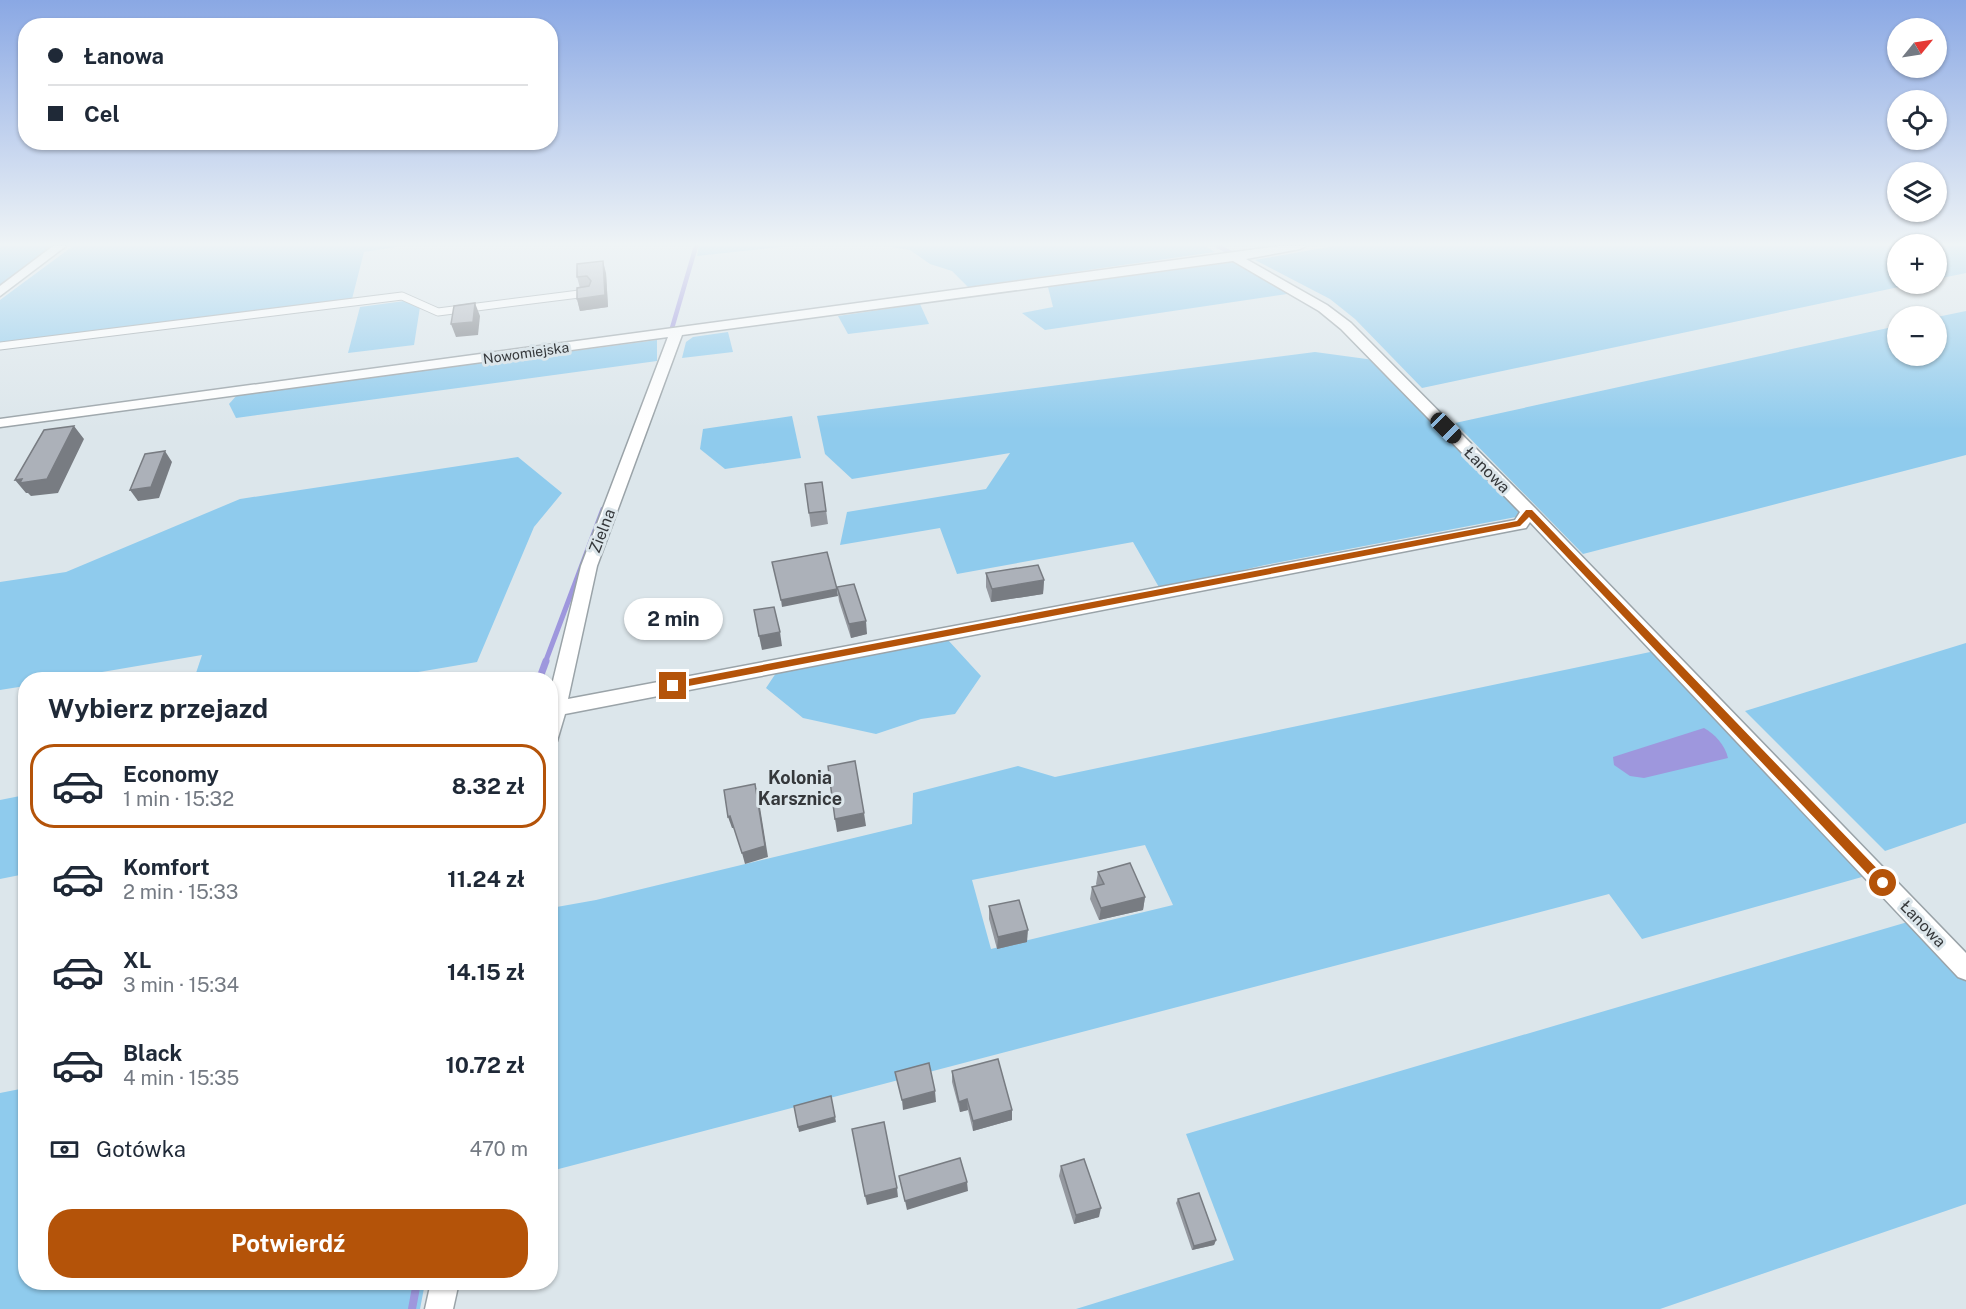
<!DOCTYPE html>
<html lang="pl">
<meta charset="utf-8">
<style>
:root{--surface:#fff;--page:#f6f6f7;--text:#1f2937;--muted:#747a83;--line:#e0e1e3;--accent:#b45309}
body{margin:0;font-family:"Public Sans",sans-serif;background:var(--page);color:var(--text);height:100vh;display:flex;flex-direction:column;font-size:22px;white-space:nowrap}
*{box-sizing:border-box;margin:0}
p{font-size:20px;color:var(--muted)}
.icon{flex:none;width:33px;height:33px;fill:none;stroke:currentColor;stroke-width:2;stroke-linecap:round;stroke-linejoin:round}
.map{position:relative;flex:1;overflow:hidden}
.drawer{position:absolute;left:18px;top:672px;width:540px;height:618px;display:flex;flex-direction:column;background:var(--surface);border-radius:24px;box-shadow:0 2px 4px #0004}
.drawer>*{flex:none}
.banner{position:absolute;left:18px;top:18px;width:540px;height:132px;border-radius:24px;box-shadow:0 2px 4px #0004;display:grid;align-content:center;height:132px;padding:0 30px;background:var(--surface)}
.needle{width:39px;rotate:60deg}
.controls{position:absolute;left:1887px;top:18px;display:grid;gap:12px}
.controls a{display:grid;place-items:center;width:60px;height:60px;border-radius:50%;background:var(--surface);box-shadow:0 2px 4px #0004;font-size:30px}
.end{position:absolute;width:27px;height:27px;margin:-14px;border:8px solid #b45309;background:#fff;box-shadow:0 0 0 3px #fff}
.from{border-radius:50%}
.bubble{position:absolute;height:42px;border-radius:21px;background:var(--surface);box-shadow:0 2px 4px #0004;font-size:20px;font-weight:700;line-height:42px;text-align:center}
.car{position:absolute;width:18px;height:36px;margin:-18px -9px;border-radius:8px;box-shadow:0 0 4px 2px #0007;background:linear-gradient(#222 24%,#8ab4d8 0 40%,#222 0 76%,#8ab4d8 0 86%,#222 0)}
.banner b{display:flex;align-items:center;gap:21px;height:57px;font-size:22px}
.banner b+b{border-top:2px solid var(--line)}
.banner i{width:15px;height:15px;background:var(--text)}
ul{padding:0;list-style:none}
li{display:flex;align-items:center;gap:18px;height:84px;margin:0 12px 9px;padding:0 18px;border:3px solid transparent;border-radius:24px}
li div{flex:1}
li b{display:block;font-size:22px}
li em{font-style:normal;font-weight:700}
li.active{border-color:var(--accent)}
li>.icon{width:54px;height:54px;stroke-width:1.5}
h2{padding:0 30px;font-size:27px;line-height:72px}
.pay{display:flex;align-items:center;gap:15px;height:66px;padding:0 30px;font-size:22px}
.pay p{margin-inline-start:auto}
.action{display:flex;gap:12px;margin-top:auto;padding:12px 30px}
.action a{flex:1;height:69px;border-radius:24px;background:var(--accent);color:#fff;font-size:24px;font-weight:700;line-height:69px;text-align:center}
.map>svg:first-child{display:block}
.green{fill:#8fcbed;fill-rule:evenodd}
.water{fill:#9e97dd}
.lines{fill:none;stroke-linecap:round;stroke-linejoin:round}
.stream-far3{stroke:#9e97dd;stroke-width:4.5}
.stream-far2{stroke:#9e97dd;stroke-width:5}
.stream-far1{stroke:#9e97dd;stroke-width:7}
.stream{stroke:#9e97dd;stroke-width:8}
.lane-casing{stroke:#9aa3a8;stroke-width:9}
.street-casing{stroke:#9aa3a8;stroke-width:3}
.lane{stroke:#fff;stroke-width:7}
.street{fill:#fff;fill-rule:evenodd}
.wall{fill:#94989f}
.shaded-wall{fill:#787c82}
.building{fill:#acb1b9;stroke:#787c82;stroke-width:1.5}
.route{fill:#b45309}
.labels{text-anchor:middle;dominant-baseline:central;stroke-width:6;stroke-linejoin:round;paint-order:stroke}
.far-street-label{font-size:14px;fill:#35383b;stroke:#dce6eb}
.street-label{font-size:16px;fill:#35383b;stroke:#dce6eb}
.neighbourhood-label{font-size:18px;font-weight:bold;fill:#35383b;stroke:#dce6eb}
</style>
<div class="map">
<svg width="1966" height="1309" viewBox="0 0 1966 1309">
<rect width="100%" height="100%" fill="#dce6eb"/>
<g class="green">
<polygon points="0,246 57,246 0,290"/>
<polygon points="73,246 402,246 364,252 352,299 0,343 0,300"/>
<polygon points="699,246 790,246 697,256"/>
<polygon points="885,246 1205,246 1215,252 968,287 952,271 930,264 910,250"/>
<polygon points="1334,246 1897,246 1898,284 1913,284 1422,388 1355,319 1330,299 1255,260"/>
<polygon points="1937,246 1966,246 1966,273 1937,279"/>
<polygon points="1235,262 1294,293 1045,330 1022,313 1053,307 1048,287"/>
<polygon points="404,301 420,307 414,345 348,353 360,307"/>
<polygon points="920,304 929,324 848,334 838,316"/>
<polygon points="1966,311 1966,455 1583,554 1455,423 1897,326 1898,356 1936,356 1937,317"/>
<polygon points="728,332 733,352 682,358 686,342 693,337"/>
<polygon points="657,340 657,361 236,418 229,404 237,395"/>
<polygon points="1315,352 1374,360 1522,511 1516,517 1265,565 1160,589 1133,542 957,574 940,528 840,545 847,512 986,489 1010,453 852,479 825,454 817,416"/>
<polygon points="792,416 801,458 725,469 700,449 703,429"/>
<polygon points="518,457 562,493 534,527 477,662 377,679 194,679 202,655 61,679 26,680 25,686 0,690 0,582 66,572 240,499"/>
<polygon points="948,640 981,676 955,714 921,719 876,734 803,718 766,688 776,673"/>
<polygon points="1966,643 1966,823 1885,851 1745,711"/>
<path d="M1655,651L1869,875L1642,939L1609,894L551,1171V908L596,900L912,824L913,793L1018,766L1055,777ZM1145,845L1173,905L991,949L972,880Z"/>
<polygon points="25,795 25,874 0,879 0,800"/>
<polygon points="1911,921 1966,978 1966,1204 1660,1309 1076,1309 1234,1260 1186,1134"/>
<polygon points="25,1088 26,1282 425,1283 420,1309 0,1309 0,1093"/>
</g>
<path class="water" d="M1704,728C1715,734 1725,745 1728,758L1644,778L1630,776L1614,765L1613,757Z"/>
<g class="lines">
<g class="stream-far3">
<polyline points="1218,246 1236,256"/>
<polyline points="670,335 696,246"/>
</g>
<polyline class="stream-far2" points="545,663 603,509"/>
<polyline class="stream-far1" points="539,680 546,661"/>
<polyline class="stream" points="412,1309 417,1282"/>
<g class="lane-casing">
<polyline id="lane" points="0,346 402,296 438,312 587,293"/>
</g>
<g class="street-casing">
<g id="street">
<polygon points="53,246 66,246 0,296 0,286"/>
<path d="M1279,246H1306L1300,249L1246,259L1327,305L1351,323L1535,508L1966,953V980L1958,977L1530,522L1526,528L1520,529L565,714L557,741L550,743V693L581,566L668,337L0,427V419ZM1233,261L1319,311L1341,329L1520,512L1515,520L568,699L597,566L682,335Z"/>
<polygon points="431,1282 459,1282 453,1309 425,1309"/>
</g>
</g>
<use href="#lane" class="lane"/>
<use href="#street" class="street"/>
</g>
<g class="wall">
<polygon points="606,273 608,307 580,311 577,299 580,288 577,277"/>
<polygon points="822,482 828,524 811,527 805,484"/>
<polygon points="986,573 1044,580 1043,594 991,602 986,587"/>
<polygon points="837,587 867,634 851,638 839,601"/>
<polygon points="1098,872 1145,897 1143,910 1099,920 1090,899 1092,887 1097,886 1096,884"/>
<polygon points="989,906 1027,942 997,949 989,919"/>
<polygon points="952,1071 1012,1120 973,1131 968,1110 960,1112 952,1082"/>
<polygon points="1061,1166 1099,1217 1074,1224 1059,1176"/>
<polygon points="1178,1199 1216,1240 1214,1245 1192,1250 1176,1203"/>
</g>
<g class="shaded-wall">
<polygon points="603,261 606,273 608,307 580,311 577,299 605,295"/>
<polygon points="475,303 480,316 478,335 456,337 451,324"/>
<polygon points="74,426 84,439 58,493 31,496 28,493 26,493 15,480 22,479"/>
<polygon points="165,451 172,462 159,498 138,501 130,490"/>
<polygon points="1044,580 1043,594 991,602 992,589"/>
<polygon points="837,589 838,596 782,607 781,600"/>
<polygon points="866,621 867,634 851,638 849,624"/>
<polygon points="780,632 782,646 762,650 759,636"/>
<polygon points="755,784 758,795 768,857 745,864 742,853"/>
<polygon points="864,813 866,826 837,832 835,819"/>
<polygon points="730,816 734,828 732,828 728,817"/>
<polygon points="1145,897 1143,910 1099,920 1101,908"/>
<polygon points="1028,930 1027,942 997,949 998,937"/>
<polygon points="935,1091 936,1102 903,1110 902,1100"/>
<polygon points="831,1096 836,1122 799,1132 798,1127"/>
<polygon points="967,1099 968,1110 960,1112 959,1102"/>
<polygon points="1012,1110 1012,1120 973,1131 973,1121"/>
<polygon points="967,1182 968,1191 907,1210 905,1201"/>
<polygon points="897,1188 898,1197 867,1205 865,1196"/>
<polygon points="1101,1208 1099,1217 1074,1224 1076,1215"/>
<polygon points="1216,1240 1214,1245 1192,1250 1194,1246"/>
</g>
<g class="building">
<polygon points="603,261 605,295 577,299 577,288 589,286 591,281 587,276 577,277 577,264"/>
<polygon points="475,303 473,322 451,324 454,306"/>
<polygon points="74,426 47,479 20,483 22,479 15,480 44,430"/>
<polygon points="165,451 151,487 130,490 145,454"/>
<polygon points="822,482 826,511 809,513 805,484"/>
<polygon points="827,552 837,589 781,600 772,562"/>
<polygon points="1038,565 1044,580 992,589 986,573"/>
<polygon points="854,584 866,621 849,624 837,587"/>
<polygon points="774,607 780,632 759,636 754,610"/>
<polygon points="855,761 864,813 835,819 828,766"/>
<polygon points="755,784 765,846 742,853 730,816 728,817 724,790"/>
<polygon points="1130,863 1145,897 1101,908 1092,887 1104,884 1098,872"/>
<polygon points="1019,900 1028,930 998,937 989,906"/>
<polygon points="998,1059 1012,1110 973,1121 967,1099 959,1102 952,1071"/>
<polygon points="929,1063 935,1091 902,1100 895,1072"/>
<polygon points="831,1096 835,1117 798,1127 794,1106"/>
<polygon points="884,1122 897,1188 865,1196 852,1129"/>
<polygon points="960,1158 967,1182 905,1201 899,1176"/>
<polygon points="1084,1159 1101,1208 1076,1215 1061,1166"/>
<polygon points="1199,1193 1216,1240 1194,1246 1178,1199"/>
</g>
<linearGradient id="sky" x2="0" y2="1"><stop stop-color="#8aa8e4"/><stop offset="0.57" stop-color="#eff4f6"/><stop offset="1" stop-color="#eff4f6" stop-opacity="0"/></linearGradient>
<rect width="1966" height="429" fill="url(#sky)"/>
<polygon class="route" points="1526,510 1532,510 1887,879 1887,886 1879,886 1529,517 1520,526 673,689 668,686 673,682 1517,521"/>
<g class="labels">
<g class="far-street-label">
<text transform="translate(526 353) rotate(-8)">Nowomiejska</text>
</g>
<g class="street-label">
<text transform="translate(1487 470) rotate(45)">Łanowa</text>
<text transform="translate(602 531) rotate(-69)">Zielna</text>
<text transform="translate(1923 924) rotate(46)">Łanowa</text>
</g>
<g class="neighbourhood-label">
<text x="800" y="777">Kolonia<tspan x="800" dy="21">Karsznice</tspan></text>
</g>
</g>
</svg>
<div class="controls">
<a><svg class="needle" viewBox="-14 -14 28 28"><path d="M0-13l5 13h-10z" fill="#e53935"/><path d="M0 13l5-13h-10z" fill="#747a83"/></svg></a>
<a><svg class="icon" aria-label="locate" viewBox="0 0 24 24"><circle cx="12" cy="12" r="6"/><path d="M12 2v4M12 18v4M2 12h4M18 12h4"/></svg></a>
<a><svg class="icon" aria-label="layers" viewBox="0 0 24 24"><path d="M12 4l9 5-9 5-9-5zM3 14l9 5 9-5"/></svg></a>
<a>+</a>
<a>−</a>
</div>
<i class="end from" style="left:1883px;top:883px"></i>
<i class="end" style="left:673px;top:686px"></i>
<div class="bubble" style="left:624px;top:598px;width:99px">2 min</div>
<i class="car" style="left:1446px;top:428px;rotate:135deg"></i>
<div class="banner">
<b><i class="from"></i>Łanowa</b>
<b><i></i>Cel</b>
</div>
<section class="drawer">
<h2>Wybierz przejazd</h2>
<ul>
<li class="active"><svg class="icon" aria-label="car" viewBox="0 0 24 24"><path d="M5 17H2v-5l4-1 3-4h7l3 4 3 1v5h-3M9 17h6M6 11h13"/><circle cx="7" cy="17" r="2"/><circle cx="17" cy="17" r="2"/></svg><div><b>Economy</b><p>1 min · 15:32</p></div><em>8.32 zł</em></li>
<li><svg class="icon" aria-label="car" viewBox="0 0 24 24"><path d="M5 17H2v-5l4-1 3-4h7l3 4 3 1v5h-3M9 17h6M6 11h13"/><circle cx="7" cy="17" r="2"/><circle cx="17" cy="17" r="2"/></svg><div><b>Komfort</b><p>2 min · 15:33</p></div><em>11.24 zł</em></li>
<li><svg class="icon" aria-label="car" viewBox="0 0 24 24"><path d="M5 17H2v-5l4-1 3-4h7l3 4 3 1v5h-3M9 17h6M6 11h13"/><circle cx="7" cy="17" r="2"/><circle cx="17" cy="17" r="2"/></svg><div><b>XL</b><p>3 min · 15:34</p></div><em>14.15 zł</em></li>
<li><svg class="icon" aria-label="car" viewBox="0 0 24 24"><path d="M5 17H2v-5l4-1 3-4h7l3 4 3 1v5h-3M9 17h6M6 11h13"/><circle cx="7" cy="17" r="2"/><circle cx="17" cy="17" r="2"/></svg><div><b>Black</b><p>4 min · 15:35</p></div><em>10.72 zł</em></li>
</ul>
<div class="pay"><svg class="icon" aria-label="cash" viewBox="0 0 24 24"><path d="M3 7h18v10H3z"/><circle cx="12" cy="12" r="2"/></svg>Gotówka<p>470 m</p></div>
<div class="action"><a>Potwierdź</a></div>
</section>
</div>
